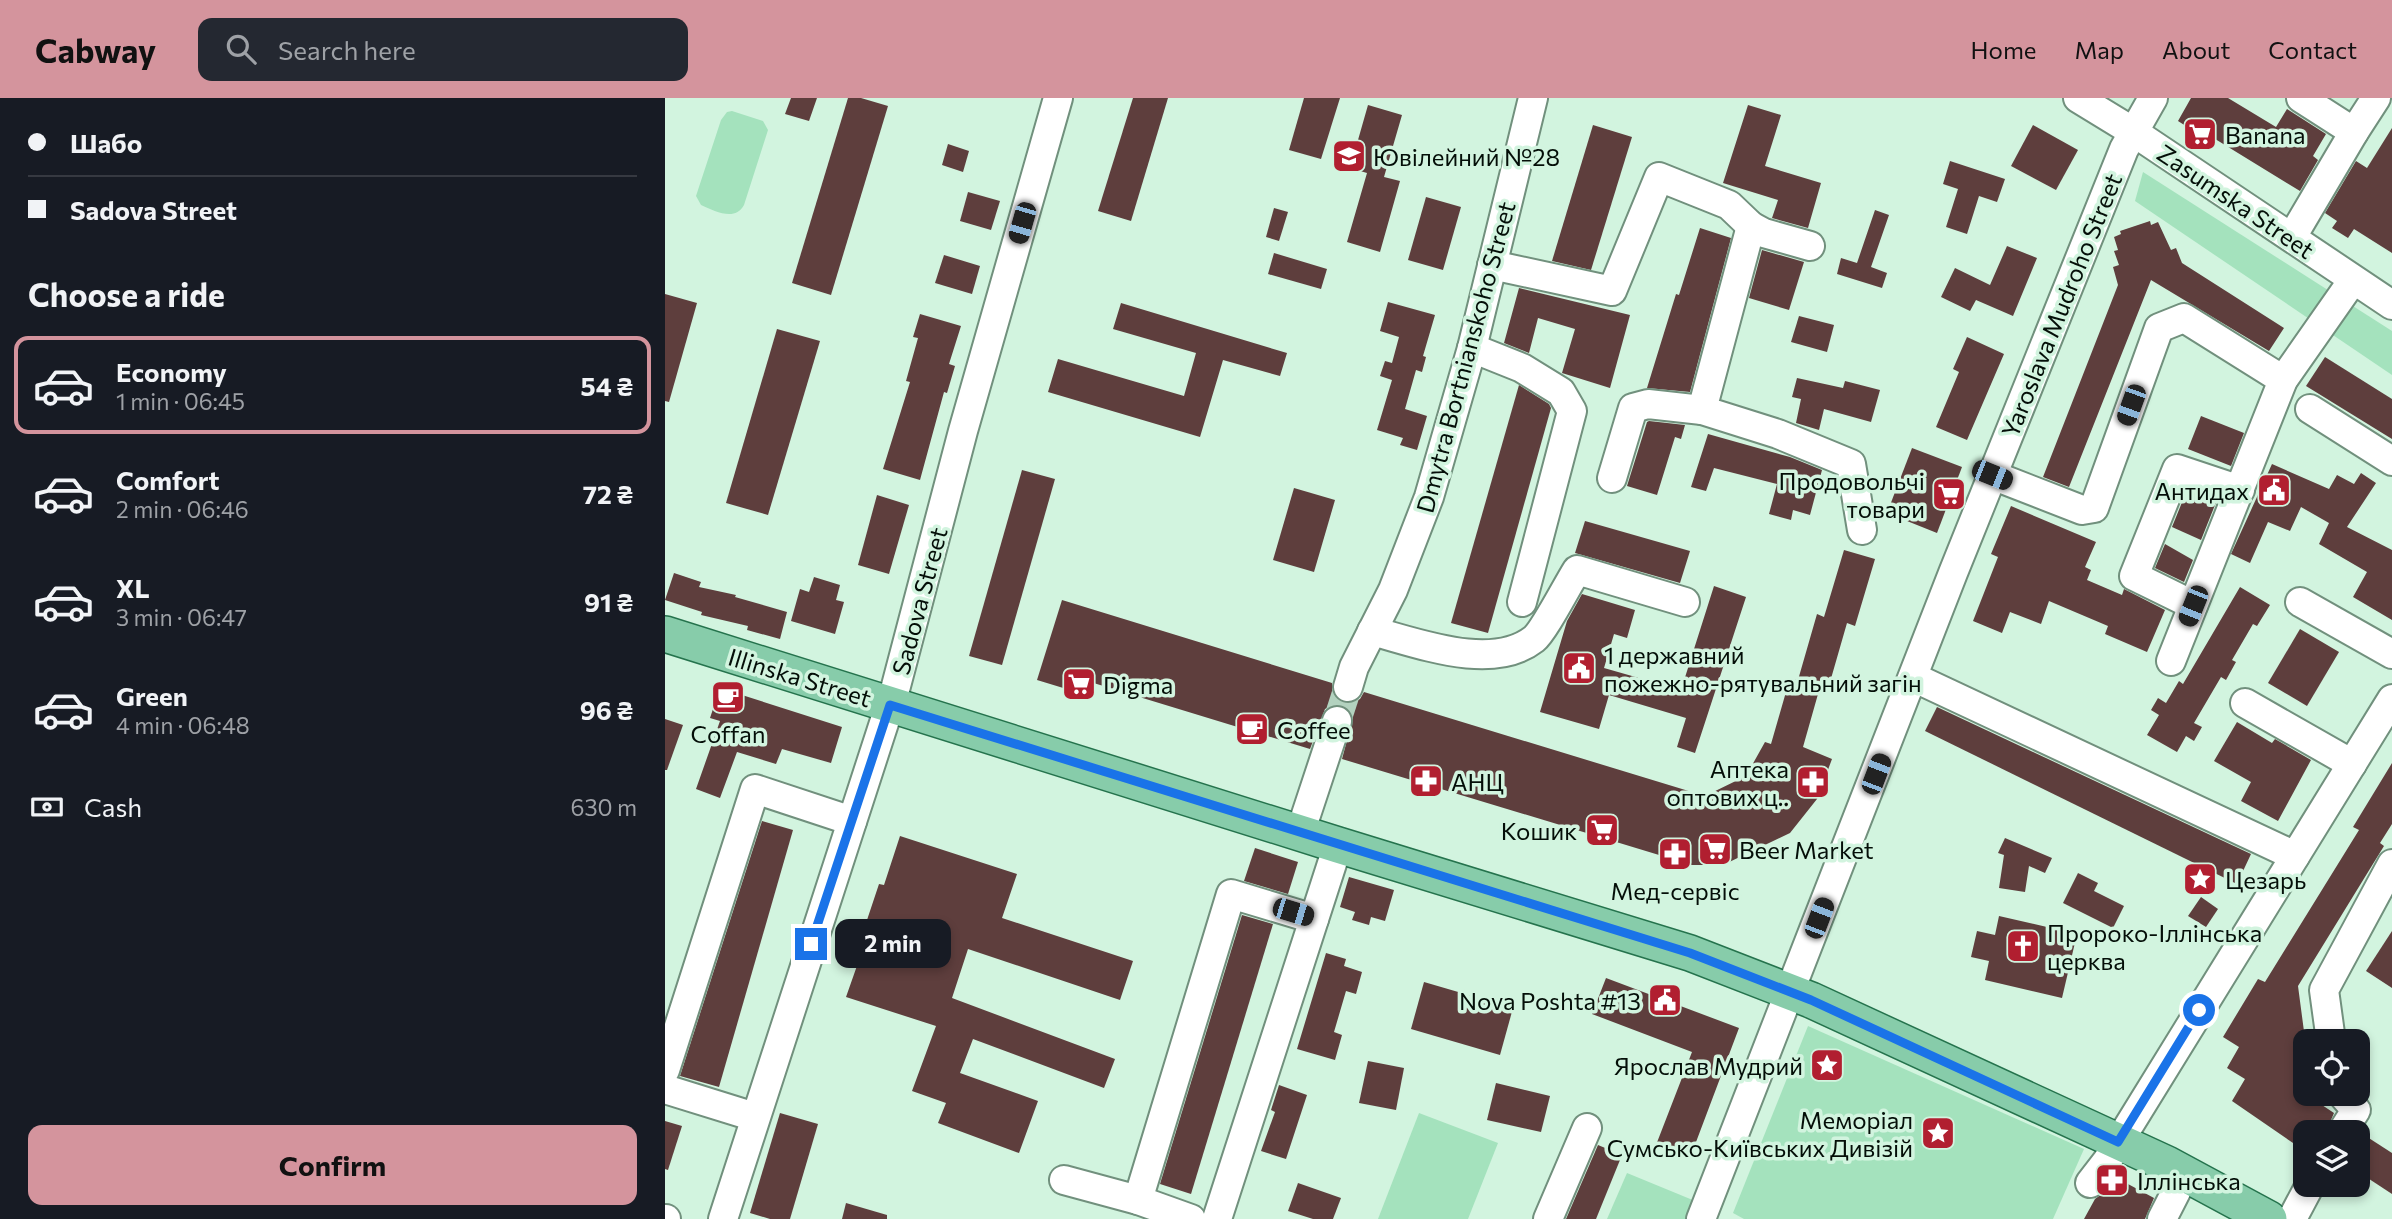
<!DOCTYPE html>
<meta charset="utf-8">
<style>
:root{--surface:#171b24;--page:#242831;--text:#f1f3f6;--muted:#9ea1a6;--line:#363941;--accent:#d4949d}
body{margin:0;font-family:Commissioner,sans-serif;background:var(--page);color:var(--text);height:100vh;display:flex;flex-direction:column;font-size:26px;white-space:nowrap}
*{box-sizing:border-box;margin:0}
p{font-size:23px;color:var(--muted)}
.icon{flex:none;width:38px;height:38px;fill:none;stroke:currentColor;stroke-width:2;stroke-linecap:round;stroke-linejoin:round}
.map{position:relative;flex:1;overflow:hidden}
.drawer{display:flex;flex-direction:column;background:var(--surface);width:665px}
.drawer>*{flex:none}
.top-card{display:grid;align-content:center;height:154px;padding:0 28px;background:var(--surface)}
.fabs{position:absolute;left:1628px;top:931px;display:grid;gap:14px}
.fabs a{display:grid;place-items:center;width:77px;height:77px;border-radius:14px;background:var(--surface);box-shadow:0 4px 10px #0003;font-size:35px}
.end{position:absolute;width:32px;height:32px;margin:-16px;border:9px solid #1a73e8;background:#fff;box-shadow:0 0 0 4px #fff}
.from{border-radius:50%}
.bubble{position:absolute;height:49px;border-radius:14px;background:var(--surface);box-shadow:0 4px 10px #0003;font-size:23px;font-weight:700;line-height:49px;text-align:center}
.car{position:absolute;width:21px;height:42px;margin:-21px -10px;border-radius:9px;box-shadow:0 0 5px 2px #0007;background:linear-gradient(#222 24%,#8ab4d8 0 40%,#222 0 76%,#8ab4d8 0 86%,#222 0)}
.top-card b{display:flex;align-items:center;gap:24px;height:66px;font-size:26px}
.top-card b+b{border-top:2px solid var(--line)}
.top-card i{width:18px;height:18px;background:var(--text)}
ul{padding:0;list-style:none}
li{display:flex;align-items:center;gap:21px;height:98px;margin:0 14px 10px;padding:0 14px;border:4px solid transparent;border-radius:14px}
li div{flex:1}
li b{display:block;font-size:26px}
li em{font-style:normal;font-weight:700}
li.selected{border-color:var(--accent)}
li>.icon{width:63px;height:63px;stroke-width:1.5}
h2{padding:0 28px;font-size:32px;line-height:84px}
.pay{display:flex;align-items:center;gap:18px;height:77px;padding:0 28px;font-size:26px}
.pay p{margin-inline-start:auto}
.action{display:flex;gap:14px;margin-top:auto;padding:14px 28px}
.action a{flex:1;height:80px;border-radius:14px;background:var(--accent);color:#111;font-size:28px;font-weight:700;line-height:80px;text-align:center}
header{display:flex;align-items:center;gap:42px;box-sizing:border-box;height:98px;padding:0 35px;background:var(--accent);color:#111}
header strong{font-size:33px}
nav{display:flex;gap:38px;margin-inline-start:auto;font-size:24px}
.search{width:490px;height:63px;background:var(--page);display:flex;align-items:center;gap:18px;box-sizing:border-box;padding:0 24px;border-radius:14px;color:var(--muted);font-size:26px}
main{display:flex;flex:1;min-height:0}
.map>svg:first-child{display:block}
.green{fill:#a4e2bd}
.building{fill:#5e3e3d}
.lines{fill:none;stroke-linecap:round;stroke-linejoin:round}
.minor-tunnel{stroke:#b3d2bf;stroke-width:28;stroke-dasharray:28 14;stroke-linecap:butt}
.minor-casing{stroke:#71907d;stroke-width:32}
.major-casing{stroke:#25734d;stroke-width:38}
.minor{stroke:#fff;stroke-width:28}
.major{stroke:#87ccaa;stroke-width:35}
.route{stroke:#1a73e8;stroke-width:9}
.labels{text-anchor:middle;dominant-baseline:central;stroke-width:7;stroke-linejoin:round;paint-order:stroke}
.poi-label{font-size:24px;fill:#040e08;stroke:#d2f4df;text-anchor:start}
.street-label{font-size:24px;fill:#040e08;stroke:#d2f4df}
</style>
<header>
<strong>Cabway</strong>
<div class="search"><svg class="icon" aria-label="search" viewBox="0 0 24 24"><circle cx="10" cy="10" r="6"/><path d="M15 15l6 6"/></svg>Search here</div>
<nav><a>Home</a><a>Map</a><a>About</a><a>Contact</a></nav>
</header>
<main>
<section class="drawer">
<div class="top-card">
<b><i class="from"></i>Шабо</b>
<b><i></i>Sadova Street</b>
</div>
<h2>Choose a ride</h2>
<ul>
<li class="selected"><svg class="icon" aria-label="car" viewBox="0 0 24 24"><path d="M5 17H2v-5l4-1 3-4h7l3 4 3 1v5h-3M9 17h6M6 11h13"/><circle cx="7" cy="17" r="2"/><circle cx="17" cy="17" r="2"/></svg><div><b>Economy</b><p>1 min · 06:45</p></div><em>54 ₴</em></li>
<li><svg class="icon" aria-label="car" viewBox="0 0 24 24"><path d="M5 17H2v-5l4-1 3-4h7l3 4 3 1v5h-3M9 17h6M6 11h13"/><circle cx="7" cy="17" r="2"/><circle cx="17" cy="17" r="2"/></svg><div><b>Comfort</b><p>2 min · 06:46</p></div><em>72 ₴</em></li>
<li><svg class="icon" aria-label="car" viewBox="0 0 24 24"><path d="M5 17H2v-5l4-1 3-4h7l3 4 3 1v5h-3M9 17h6M6 11h13"/><circle cx="7" cy="17" r="2"/><circle cx="17" cy="17" r="2"/></svg><div><b>XL</b><p>3 min · 06:47</p></div><em>91 ₴</em></li>
<li><svg class="icon" aria-label="car" viewBox="0 0 24 24"><path d="M5 17H2v-5l4-1 3-4h7l3 4 3 1v5h-3M9 17h6M6 11h13"/><circle cx="7" cy="17" r="2"/><circle cx="17" cy="17" r="2"/></svg><div><b>Green</b><p>4 min · 06:48</p></div><em>96 ₴</em></li>
</ul>
<div class="pay"><svg class="icon" aria-label="cash" viewBox="0 0 24 24"><path d="M3 7h18v10H3z"/><circle cx="12" cy="12" r="2"/></svg>Cash<p>630 m</p></div>
<div class="action"><a>Confirm</a></div>
</section>
<div class="map">
<svg width="1727" height="1121" viewBox="0 0 1727 1121">
<rect width="100%" height="100%" fill="#d2f4df"/>
<g class="green">
<path d="M67,13L98,23L103,32L79,107C70,124 50,113 36,107L31,98L56,22L62,14Z"/>
<polygon points="1478,74 1727,233 1727,277 1470,103"/>
<polygon points="1143,928 1419,1051 1388,1121 1079,1121 1068,1115"/>
<polygon points="754,1015 833,1045 803,1121 713,1121"/>
<polygon points="962,1075 1035,1105 1028,1121 942,1121"/>
</g>
<g class="building">
<polygon points="126,0 152,0 144,23 120,16"/>
<polygon points="183,0 196,0 223,8 166,197 127,185"/>
<polygon points="468,0 503,0 466,123 433,113"/>
<polygon points="639,0 675,0 656,61 624,52"/>
<polygon points="1526,0 1563,0 1611,29 1622,11 1661,36 1648,58 1653,62 1635,93 1542,36 1538,43 1525,35 1527,32 1513,23"/>
<polygon points="703,7 737,17 719,79 735,83 715,154 682,144 702,75 685,70"/>
<polygon points="1083,7 1116,17 1100,68 1156,85 1143,130 1107,120 1113,102 1058,85"/>
<polygon points="928,27 967,39 926,172 887,163"/>
<polygon points="1368,27 1413,52 1391,92 1346,68"/>
<polygon points="1727,30 1727,155 1689,131 1683,140 1667,130 1672,123 1660,115 1691,63 1702,70"/>
<polygon points="283,46 304,53 298,74 277,67"/>
<polygon points="1285,63 1340,81 1332,104 1314,98 1302,136 1281,129 1293,91 1278,86"/>
<polygon points="303,94 335,103 326,132 295,123"/>
<polygon points="761,99 796,109 778,172 743,162"/>
<polygon points="609,110 623,114 614,143 601,139"/>
<polygon points="1210,112 1224,117 1206,169 1222,175 1217,190 1172,176 1176,160 1192,165"/>
<polygon points="1485,123 1486,127 1493,124 1506,152 1511,150 1517,165 1619,230 1604,253 1486,182 1404,389 1378,379 1453,187 1448,169 1454,167 1449,153 1453,152 1449,139 1456,136 1455,133"/>
<polygon points="1035,130 1066,140 1025,294 982,290 1011,196 1014,197"/>
<polygon points="1342,148 1372,160 1348,218 1311,202 1305,213 1276,199 1290,170 1325,187"/>
<polygon points="1097,152 1139,164 1124,212 1084,200"/>
<polygon points="609,155 662,171 656,191 603,176"/>
<polygon points="279,157 315,168 307,196 270,185"/>
<polygon points="854,190 965,217 945,290 897,275 910,231 873,220 864,255 839,245"/>
<polygon points="0,196 32,205 4,304 0,303"/>
<polygon points="723,204 770,217 758,258 761,259 757,274 751,272 740,311 762,318 752,352 735,347 738,340 712,332 727,282 715,278 720,263 727,265 734,239 715,233"/>
<polygon points="456,205 622,255 615,278 558,262 535,339 383,294 393,261 519,298 531,255 448,231"/>
<polygon points="255,216 296,228 284,266 290,268 282,295 279,294 255,382 218,371 245,284 241,283 253,240 248,239"/>
<polygon points="1134,218 1169,227 1162,254 1126,244"/>
<polygon points="112,231 155,243 103,417 61,405"/>
<polygon points="1302,239 1339,256 1302,342 1271,329 1294,274 1288,271"/>
<polygon points="1660,259 1727,301 1727,341 1641,288"/>
<polygon points="1132,280 1178,290 1180,283 1215,292 1206,324 1159,311 1154,332 1131,325 1136,301 1127,299"/>
<polygon points="854,287 884,306 886,310 823,535 786,525"/>
<polygon points="1536,318 1579,335 1566,368 1523,351"/>
<polygon points="984,323 1020,327 1016,341 1010,339 992,397 962,388 982,324"/>
<polygon points="1043,336 1125,359 1157,372 1145,417 1128,412 1126,422 1104,416 1112,386 1049,370 1041,393 1026,389"/>
<polygon points="1247,350 1297,369 1272,435 1222,415"/>
<polygon points="1607,366 1664,391 1672,377 1689,386 1696,375 1711,385 1682,429 1727,452 1727,522 1688,499 1702,474 1654,446 1664,425 1636,409 1625,433 1603,424 1585,465 1566,456"/>
<polygon points="357,372 390,381 337,567 304,558"/>
<polygon points="629,390 670,402 649,474 608,462"/>
<polygon points="1522,392 1552,402 1536,442 1507,429"/>
<polygon points="212,397 244,407 224,476 193,467"/>
<polygon points="1346,408 1431,444 1420,469 1426,472 1422,482 1457,497 1459,491 1500,512 1482,554 1440,536 1443,528 1384,503 1376,526 1345,514 1337,535 1308,523 1333,459 1326,456"/>
<polygon points="920,423 1025,453 1015,485 910,455"/>
<polygon points="1500,446 1528,462 1519,484 1490,470"/>
<polygon points="1179,452 1210,461 1190,528 1182,525 1163,591 1155,589 1138,649 1167,661 1152,701 1125,735 1058,767 1027,767 677,661 688,620 685,612 677,607 668,607 660,611 645,651 422,583 418,596 372,582 397,502 667,585 667,593 670,600 678,605 687,605 695,601 699,594 1040,698 1081,678 1100,644 1106,646 1125,580 1133,582 1152,516 1159,519"/>
<polygon points="9,475 36,484 34,489 71,497 70,499 122,514 115,541 82,532 83,528 36,517 37,514 0,502"/>
<polygon points="149,479 175,487 171,502 179,504 170,536 126,523 135,491 144,494"/>
<polygon points="1049,488 1081,499 1030,655 1012,649 1021,620 944,597 934,631 875,614 902,523 917,496 970,512 962,540 949,536 939,570 1016,592"/>
<polygon points="1575,489 1605,507 1592,528 1588,526 1567,562 1571,564 1561,582 1556,579 1529,625 1537,629 1529,643 1521,638 1512,654 1482,637 1494,617 1486,612 1493,600 1501,605 1514,583 1518,586"/>
<polygon points="1635,531 1674,554 1642,608 1603,585"/>
<polygon points="55,590 177,629 166,665 117,651 111,666 72,654 55,700 31,691 55,623 45,620"/>
<polygon points="1272,609 1586,756 1572,786 1260,633"/>
<polygon points="0,621 18,627 2,672 0,672"/>
<polygon points="1572,624 1607,645 1610,641 1646,662 1613,723 1576,703 1586,684 1549,663"/>
<polygon points="1727,665 1727,726 1715,745 1719,748 1633,888 1640,941 1640,996 1647,996 1648,1001 1669,1015 1661,1034 1640,1034 1631,1047 1567,1003 1580,981 1562,970 1574,949 1558,939 1593,881 1600,884 1694,732 1688,729"/>
<polygon points="97,723 128,732 54,989 15,978"/>
<polygon points="235,738 352,776 337,820 468,863 455,902 303,851 287,900 450,961 439,990 308,941 295,975 373,1003 354,1055 273,1025 281,1005 247,993 271,928 181,899 200,845 195,843 214,786 219,787"/>
<polygon points="1340,740 1387,760 1380,775 1364,768 1360,794 1334,790 1339,757 1333,755"/>
<polygon points="590,750 633,764 623,796 579,783"/>
<polygon points="1413,775 1433,785 1429,793 1459,808 1448,830 1398,805"/>
<polygon points="684,779 729,792 720,823 706,819 704,827 687,822 690,814 675,809"/>
<polygon points="1536,799 1553,811 1541,829 1523,818"/>
<polygon points="577,817 608,826 526,1096 495,1086"/>
<polygon points="1334,818 1412,836 1397,900 1320,882 1324,863 1306,859 1312,833 1330,837"/>
<polygon points="1727,833 1727,890 1701,873"/>
<polygon points="661,855 681,861 679,868 697,874 691,896 681,893 669,934 677,937 670,962 632,951"/>
<polygon points="941,880 1074,930 1025,1060 991,1047 1027,954 927,916"/>
<polygon points="759,884 848,910 835,957 746,931"/>
<polygon points="703,963 739,970 731,1012 694,1005"/>
<polygon points="831,985 885,998 876,1034 822,1022"/>
<polygon points="614,987 642,997 621,1061 596,1053 610,1014 606,1012"/>
<polygon points="115,1015 153,1026 125,1121 105,1121 85,1115"/>
<polygon points="0,1023 17,1028 3,1072 0,1071"/>
<polygon points="1696,1035 1727,1055 1727,1096 1692,1073 1692,1041"/>
<polygon points="933,1047 957,1057 931,1121 901,1121"/>
<polygon points="1450,1079 1489,1100 1480,1121 1419,1121 1430,1101 1438,1095"/>
<polygon points="633,1085 676,1100 668,1121 648,1121 623,1113"/>
<polygon points="181,1105 222,1117 222,1121 177,1121"/>
</g>
<g class="lines">
<polyline class="minor-tunnel" points="672,623 683,589"/>
<g class="minor-casing">
<g id="minor">
<polyline points="1413,0 1467,33 1727,207"/>
<polyline points="1636,0 1689,34"/>
<polyline points="1086,128 1037,312 1113,336 1186,366 1197,432"/>
<polyline points="1627,139 1689,34 1711,0"/>
<polyline points="827,167 947,193 994,79 1064,107 1086,128 1099,135 1145,148"/>
<polyline points="807,250 857,270 896,294 907,313 857,504"/>
<polyline points="1645,311 1727,363"/>
<polyline points="1327,377 1417,412 1429,410 1494,230 1519,220 1618,282"/>
<polyline points="947,380 968,310 983,306 1037,312"/>
<polyline points="1635,504 1727,556"/>
<polyline points="1528,507 1469,478 1512,371 1575,392"/>
<path d="M707,533C753,545 827,574 869,541C879,533 903,486 912,472L1020,504"/>
<polyline points="1506,563 1618,282 1688,182"/>
<polyline points="1248,579 1630,758"/>
<polyline points="683,589 689,569 728,492 764,399 807,250 868,0"/>
<polyline points="1580,605 1687,666"/>
<polyline points="635,735 672,623"/>
<polyline points="1666,943 1659,892 1727,766"/>
<polyline points="0,972 90,691 187,723"/>
<polyline points="0,991 90,1019"/>
<polyline points="1677,1034 1691,1012 1677,996"/>
<polyline points="399,1082 473,1102"/>
<polyline points="1425,1085 1442,1063 1727,601"/>
<polyline points="0,1121 1,1121"/>
<polyline points="58,1121 231,588 298,333 393,0"/>
<polyline points="526,1121 473,1102 566,796 649,821"/>
<polyline points="552,1121 673,747"/>
<polyline points="883,1121 922,1030"/>
<polyline points="1036,1121 1288,475 1459,51 1488,0"/>
<polyline points="1497,1121 1520,1076"/>
<polyline points="1627,1121 1645,1087"/>
</g>
</g>
<g class="major-casing">
<polyline id="major" points="0,536 673,747 1025,855 1146,902 1502,1066 1604,1121"/>
</g>
<use href="#minor" class="minor"/>
<use href="#major" class="major"/>
</g>
<g class="lines">
<polyline class="route" points="146,846 225,607 1025,855 1146,902 1453,1044 1534,912"/>
</g>
<defs>
<g id="supermarket-square" transform="scale(1.75)"><rect x="-9" y="-9" width="18" height="18" rx="4" fill="#b11f30" stroke="#d2f4df"/><path d="M-6-5.5h2.5l.6 2H6L4.5 2H-2.5L-4.4-4H-6ZM-1.5 3.2a1.3 1.3 0 1 0 .1 0ZM3 3.2a1.3 1.3 0 1 0 .1 0Z" fill="#fff"/></g>
<g id="school-square" transform="scale(1.75)"><rect x="-9" y="-9" width="18" height="18" rx="4" fill="#b11f30" stroke="#d2f4df"/><path d="M0-5L7-2L0 1L-7-2ZM-4 1L0 2.5L4 1V4Q0 6-4 4Z" fill="#fff"/></g>
<g id="civic-square" transform="scale(1.75)"><rect x="-9" y="-9" width="18" height="18" rx="4" fill="#b11f30" stroke="#d2f4df"/><path d="M-.6-6.5H3V-4.5H.6V-3L4-1V1h2V6H-6V1h2V-1L-.6-3ZM-1.2 2.5V6h2.4V2.5Z" fill="#fff"/></g>
<g id="cafe-square" transform="scale(1.75)"><rect x="-9" y="-9" width="18" height="18" rx="4" fill="#b11f30" stroke="#d2f4df"/><path d="M-5.5-4.5H6V0H3Q3 3.5 0 3.5H-2.5Q-5.5 3.5-5.5 0ZM3-3.2v2h1.7v-2ZM-6 4.5H4V6H-6Z" fill="#fff"/></g>
<g id="pharmacy-square" transform="scale(1.75)"><rect x="-9" y="-9" width="18" height="18" rx="4" fill="#b11f30" stroke="#d2f4df"/><path d="M-2-6h4v4h4v4h-4v4h-4v-4h-4v-4h4Z" fill="#fff"/></g>
<g id="sight-square" transform="scale(1.75)"><rect x="-9" y="-9" width="18" height="18" rx="4" fill="#b11f30" stroke="#d2f4df"/><path d="M0-6L1.8-2.2L6-1.7L2.9 1.2L3.7 5.4L0 3.3L-3.7 5.4L-2.9 1.2L-6-1.7L-1.8-2.2Z" fill="#fff"/></g>
<g id="church-square" transform="scale(1.75)"><rect x="-9" y="-9" width="18" height="18" rx="4" fill="#b11f30" stroke="#d2f4df"/><path d="M-1.2-6h2.4v3.5h3.3v2.4h-3.3V6h-2.4V-.1h-3.3v-2.4h3.3Z" fill="#fff"/></g>
</defs>
<g fill-rule="evenodd">
<use href="#supermarket-square" x="1535" y="36"/>
<use href="#school-square" x="684" y="58"/>
<use href="#civic-square" x="1609" y="392"/>
<use href="#supermarket-square" x="1284" y="396"/>
<use href="#civic-square" x="914" y="570"/>
<use href="#supermarket-square" x="414" y="586"/>
<use href="#cafe-square" x="63" y="599"/>
<use href="#cafe-square" x="587" y="631"/>
<use href="#pharmacy-square" x="761" y="683"/>
<use href="#pharmacy-square" x="1148" y="684"/>
<use href="#supermarket-square" x="937" y="732"/>
<use href="#supermarket-square" x="1050" y="751"/>
<use href="#pharmacy-square" x="1010" y="756"/>
<use href="#sight-square" x="1535" y="781"/>
<use href="#church-square" x="1358" y="848"/>
<use href="#civic-square" x="1000" y="902"/>
<use href="#sight-square" x="1162" y="967"/>
<use href="#sight-square" x="1273" y="1035"/>
<use href="#pharmacy-square" x="1447" y="1082"/>
</g>
<g class="labels">
<g class="poi-label">
<text x="1560" y="36">Banana</text>
<text x="708" y="58">Ювілейний №28</text>
<text x="1260" y="382" text-anchor="end">Продовольчі<tspan x="1260" dy="28">товари</tspan></text>
<text x="1584" y="392" text-anchor="end">Антидах</text>
<text x="939" y="556">1 державний<tspan x="939" dy="28">пожежно-рятувальний загін</tspan></text>
<text x="438" y="586">Digma</text>
<text x="612" y="631">Coffee</text>
<text x="63" y="635" text-anchor="middle">Coffan</text>
<text x="1124" y="670" text-anchor="end">Аптека<tspan x="1124" dy="28">оптових ц..</tspan></text>
<text x="786" y="683">АНЦ</text>
<text x="912" y="732" text-anchor="end">Кошик</text>
<text x="1074" y="751">Beer Market</text>
<text x="1560" y="781">Цезарь</text>
<text x="1010" y="792" text-anchor="middle">Мед-сервіс</text>
<text x="1382" y="834">Пророко-Іллінська<tspan x="1382" dy="28">церква</tspan></text>
<text x="976" y="902" text-anchor="end">Nova Poshta #13</text>
<text x="1138" y="967" text-anchor="end">Ярослав Мудрий</text>
<text x="1248" y="1021" text-anchor="end">Меморіал<tspan x="1248" dy="28">Сумсько-Київських Дивізій</tspan></text>
<text x="1472" y="1082">Іллінська</text>
</g>
<g class="street-label">
<text transform="translate(1571 103) rotate(34)">Zasumska Street</text>
<text transform="translate(1396 207) rotate(-68)">Yaroslava Mudroho Street</text>
<text transform="translate(800 259) rotate(-75)">Dmytra Bortnianskoho Street</text>
<text transform="translate(254 503) rotate(-75)">Sadova Street</text>
<text transform="translate(135 579) rotate(17)">Illinska Street</text>
</g>
</g>
</svg>
<div class="fabs">
<a><svg class="icon" aria-label="locate" viewBox="0 0 24 24"><circle cx="12" cy="12" r="6"/><path d="M12 2v4M12 18v4M2 12h4M18 12h4"/></svg></a>
<a><svg class="icon" aria-label="layers" viewBox="0 0 24 24"><path d="M12 4l9 5-9 5-9-5zM3 14l9 5 9-5"/></svg></a>
</div>
<i class="end from" style="left:1534px;top:912px"></i>
<i class="end" style="left:146px;top:846px"></i>
<div class="bubble" style="left:170px;top:821px;width:116px">2 min</div>
<i class="car" style="left:357px;top:125px;rotate:196deg"></i>
<i class="car" style="left:1466px;top:307px;rotate:200deg"></i>
<i class="car" style="left:1327px;top:377px;rotate:112deg"></i>
<i class="car" style="left:1528px;top:508px;rotate:202deg"></i>
<i class="car" style="left:1211px;top:676px;rotate:21deg"></i>
<i class="car" style="left:628px;top:814px;rotate:107deg"></i>
<i class="car" style="left:1154px;top:820px;rotate:21deg"></i>
</div>
</main>
